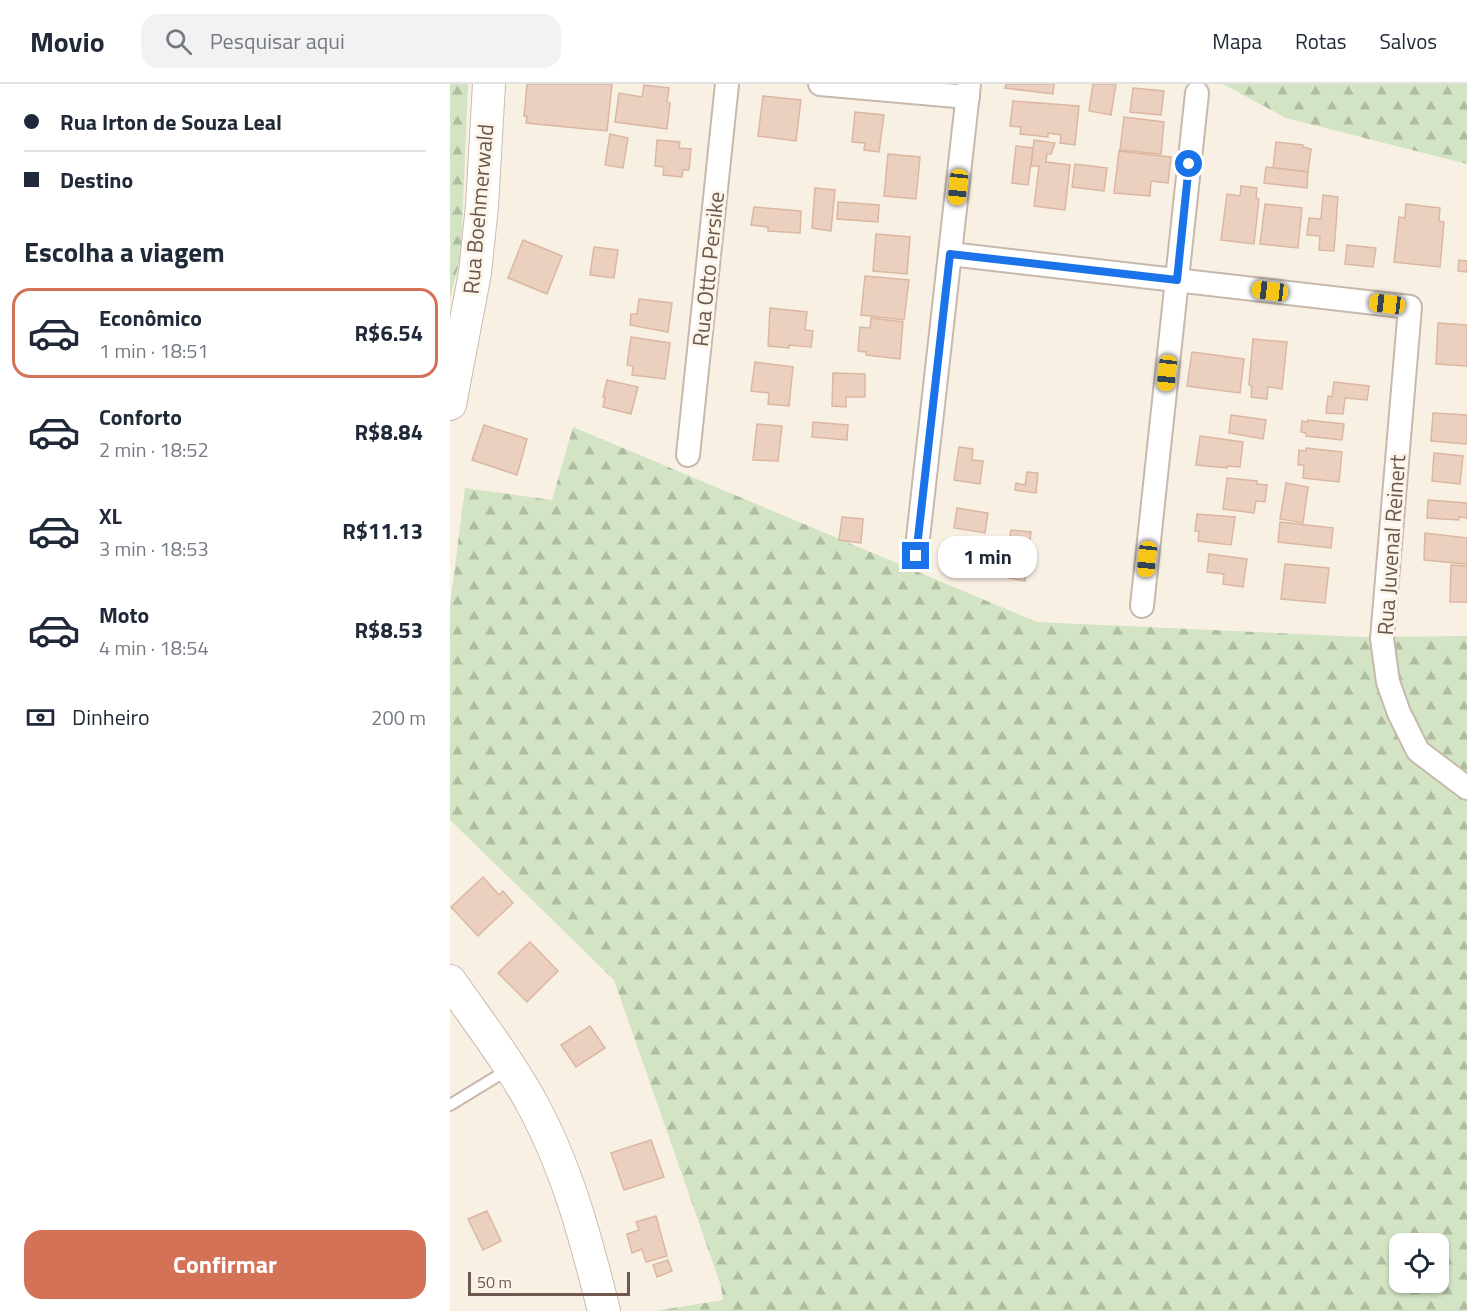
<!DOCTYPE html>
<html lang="pt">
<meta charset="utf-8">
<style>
:root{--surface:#fff;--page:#f2f2f3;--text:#1f2937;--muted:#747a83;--line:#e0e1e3;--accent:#d47258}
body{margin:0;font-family:"Titillium Web",sans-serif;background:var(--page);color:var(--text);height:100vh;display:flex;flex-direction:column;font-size:22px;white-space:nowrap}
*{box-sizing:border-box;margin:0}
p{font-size:20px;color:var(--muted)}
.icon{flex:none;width:33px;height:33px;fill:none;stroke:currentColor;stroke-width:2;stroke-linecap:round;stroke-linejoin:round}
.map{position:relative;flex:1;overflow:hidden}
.details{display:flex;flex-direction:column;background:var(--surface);width:450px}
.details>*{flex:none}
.banner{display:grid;align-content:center;height:132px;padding:0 24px;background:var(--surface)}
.tools{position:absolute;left:939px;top:1149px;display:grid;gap:12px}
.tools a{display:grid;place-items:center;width:60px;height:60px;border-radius:12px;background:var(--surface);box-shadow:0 2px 4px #0004;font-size:30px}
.scale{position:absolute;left:18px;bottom:15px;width:162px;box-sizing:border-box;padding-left:6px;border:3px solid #6e584d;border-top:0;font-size:16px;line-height:21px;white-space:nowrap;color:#6e584d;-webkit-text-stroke:4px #fcf5e9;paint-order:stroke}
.end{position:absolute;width:27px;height:27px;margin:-14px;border:8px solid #1a73e8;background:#fff;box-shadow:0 0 0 3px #fff}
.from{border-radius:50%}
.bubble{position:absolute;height:42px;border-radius:18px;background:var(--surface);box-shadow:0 2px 4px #0004;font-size:20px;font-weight:700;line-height:42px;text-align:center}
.car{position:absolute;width:18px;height:36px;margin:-18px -9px;border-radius:8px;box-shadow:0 0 4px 2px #0007;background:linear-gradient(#f5c518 24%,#345 0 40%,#f5c518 0 76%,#345 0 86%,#f5c518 0)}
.banner b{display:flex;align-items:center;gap:21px;height:57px;font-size:22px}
.banner b+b{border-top:2px solid var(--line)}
.banner i{width:15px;height:15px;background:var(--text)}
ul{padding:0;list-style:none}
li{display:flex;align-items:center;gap:18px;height:90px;margin:0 12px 9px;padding:0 12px;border:3px solid transparent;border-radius:18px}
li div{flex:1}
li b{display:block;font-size:22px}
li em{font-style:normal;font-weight:700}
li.selected{border-color:var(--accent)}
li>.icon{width:54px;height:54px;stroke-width:1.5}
h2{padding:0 24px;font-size:27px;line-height:72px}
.pay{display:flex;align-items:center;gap:15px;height:66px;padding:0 24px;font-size:22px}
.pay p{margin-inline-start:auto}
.action{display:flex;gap:12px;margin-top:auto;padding:12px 24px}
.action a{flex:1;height:69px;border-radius:18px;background:var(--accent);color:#fff;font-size:24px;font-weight:700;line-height:69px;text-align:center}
header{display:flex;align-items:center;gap:36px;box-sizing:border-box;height:84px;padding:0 30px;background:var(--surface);border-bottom:2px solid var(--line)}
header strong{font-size:28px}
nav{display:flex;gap:33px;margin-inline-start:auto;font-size:21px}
.search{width:420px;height:54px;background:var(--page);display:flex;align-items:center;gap:15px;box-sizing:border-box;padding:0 21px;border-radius:18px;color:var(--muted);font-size:22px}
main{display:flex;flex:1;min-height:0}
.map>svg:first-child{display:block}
.forest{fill:url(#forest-firs);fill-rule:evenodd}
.building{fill:#ebd0bf;stroke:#dbb7a1;stroke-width:1.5}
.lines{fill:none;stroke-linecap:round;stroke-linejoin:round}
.service-casing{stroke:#c8b8ac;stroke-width:14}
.minor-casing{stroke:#c8b8ac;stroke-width:26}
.secondary-casing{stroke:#cdbaad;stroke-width:34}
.service{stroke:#fff;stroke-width:10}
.minor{stroke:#fff;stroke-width:22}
.secondary{stroke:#fff;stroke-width:32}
.route{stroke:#1a73e8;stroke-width:8}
.labels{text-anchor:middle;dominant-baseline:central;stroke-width:6;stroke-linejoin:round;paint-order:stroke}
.street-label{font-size:22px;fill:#6e584d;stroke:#fcf5e9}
</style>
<header>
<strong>Movio</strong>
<div class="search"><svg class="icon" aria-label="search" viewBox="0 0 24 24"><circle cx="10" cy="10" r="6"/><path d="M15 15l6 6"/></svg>Pesquisar aqui</div>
<nav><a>Mapa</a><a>Rotas</a><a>Salvos</a></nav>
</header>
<main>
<section class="details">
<div class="banner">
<b><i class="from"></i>Rua Irton de Souza Leal</b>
<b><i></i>Destino</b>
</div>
<h2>Escolha a viagem</h2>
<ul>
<li class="selected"><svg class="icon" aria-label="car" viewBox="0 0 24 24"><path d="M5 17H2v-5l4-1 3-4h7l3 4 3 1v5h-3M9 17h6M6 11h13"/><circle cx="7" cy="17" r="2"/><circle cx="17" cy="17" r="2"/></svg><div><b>Econômico</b><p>1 min · 18:51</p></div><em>R$6.54</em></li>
<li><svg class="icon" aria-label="car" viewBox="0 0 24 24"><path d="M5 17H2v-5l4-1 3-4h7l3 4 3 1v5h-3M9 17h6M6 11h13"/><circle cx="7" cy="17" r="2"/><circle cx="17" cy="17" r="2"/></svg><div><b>Conforto</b><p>2 min · 18:52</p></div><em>R$8.84</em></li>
<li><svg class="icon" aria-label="car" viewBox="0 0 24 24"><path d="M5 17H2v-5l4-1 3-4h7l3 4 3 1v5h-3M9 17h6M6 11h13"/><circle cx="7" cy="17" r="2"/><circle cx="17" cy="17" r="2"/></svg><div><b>XL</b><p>3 min · 18:53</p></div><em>R$11.13</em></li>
<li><svg class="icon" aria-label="car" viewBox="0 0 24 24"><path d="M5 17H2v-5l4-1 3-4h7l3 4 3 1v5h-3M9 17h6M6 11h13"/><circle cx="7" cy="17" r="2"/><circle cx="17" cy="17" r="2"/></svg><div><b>Moto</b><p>4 min · 18:54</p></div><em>R$8.53</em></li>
</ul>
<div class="pay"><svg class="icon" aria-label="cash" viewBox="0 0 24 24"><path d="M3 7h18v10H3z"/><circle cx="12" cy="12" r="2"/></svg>Dinheiro<p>200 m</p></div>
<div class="action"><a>Confirmar</a></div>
</section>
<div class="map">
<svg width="1017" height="1227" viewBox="0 0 1017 1227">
<defs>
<pattern id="forest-firs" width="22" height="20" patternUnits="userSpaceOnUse" patternTransform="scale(1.5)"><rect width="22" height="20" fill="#d2e4c4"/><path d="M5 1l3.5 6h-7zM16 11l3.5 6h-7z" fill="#afbca1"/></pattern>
</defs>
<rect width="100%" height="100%" fill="#f9f0e4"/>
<g class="forest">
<polygon points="0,0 18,0 11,171 0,215"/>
<polygon points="773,0 1017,0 1017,80 836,34"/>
<path d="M123,343L587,538L914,553L1017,552V1227H205L273,1216L271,1202L164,896L0,736V522L15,404L102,416ZM950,1160H988V1198H950Z"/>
</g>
<g class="building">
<polygon points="77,0 162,0 157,47 76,39 77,32 74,32"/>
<polygon points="556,0 604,0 603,10 555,4"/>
<polygon points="643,0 666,0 661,31 639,27"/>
<polygon points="194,1 219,4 217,18 220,19 217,45 165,38 169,9 192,13"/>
<polygon points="683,4 714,7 711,31 680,28"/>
<polygon points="313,12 351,16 346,57 308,52"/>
<polygon points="563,17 629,22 625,61 610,59 611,51 598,49 598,53 570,50 571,43 560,42"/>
<polygon points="405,28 434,31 429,68 414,66 415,59 402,58"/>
<polygon points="674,33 714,38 711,70 670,66"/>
<polygon points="160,50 178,54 173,84 155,81"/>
<polygon points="207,56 230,58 229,64 241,65 239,86 233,86 232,93 213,91 214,83 205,82"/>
<polygon points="584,56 605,59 601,70 597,70 596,78 620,81 615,126 584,122 589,82 581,82"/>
<polygon points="826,58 853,61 853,63 861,65 858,88 823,84"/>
<polygon points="566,62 583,64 578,101 562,99"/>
<polygon points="669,67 721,73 718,99 701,97 700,112 664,109"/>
<polygon points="438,70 470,73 466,115 434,112"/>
<polygon points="625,80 657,84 654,107 622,103"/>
<polygon points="816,83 858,88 857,104 814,99"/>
<polygon points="791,102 807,104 806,114 809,115 804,160 771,156 777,110 790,112"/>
<polygon points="365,104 385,106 381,147 362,144"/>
<polygon points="873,111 888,113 884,167 869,166 870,152 857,151 859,134 871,135"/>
<polygon points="388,118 429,121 428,138 387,135"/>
<polygon points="815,120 852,124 848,164 810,160"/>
<polygon points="956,120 990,124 989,137 994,138 990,183 944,178 949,133 955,134"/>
<polygon points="304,123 351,127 350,149 318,147 318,143 301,141"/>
<polygon points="426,150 460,153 457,190 423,187"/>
<polygon points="73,156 112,172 97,210 58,194"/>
<polygon points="897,161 926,164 923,183 895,180"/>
<polygon points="144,163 168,166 164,194 140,191"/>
<polygon points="1009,176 1017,177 1017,188 1008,187"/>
<polygon points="415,192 459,196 454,236 411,231"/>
<polygon points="189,215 222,219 218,248 180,241 181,230 187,230"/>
<polygon points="320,224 357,228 355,246 363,247 361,263 339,261 339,264 318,262"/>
<polygon points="421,234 453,238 450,275 416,271 416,268 408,267 410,243 420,244"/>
<polygon points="988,239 1017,241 1017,282 986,280"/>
<polygon points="181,253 220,259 215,295 182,291 183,282 177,281"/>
<polygon points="803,255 837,258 832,305 818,303 817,315 801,313 802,302 799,301"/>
<polygon points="742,268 794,275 790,309 737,302"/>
<polygon points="305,278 343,283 339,322 318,320 319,309 301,307"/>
<polygon points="383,289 415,290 415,313 396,313 396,323 382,322"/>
<polygon points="157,296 188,303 181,330 153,323 155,313 153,313"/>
<polygon points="884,298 919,302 917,316 895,314 893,330 876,329 878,312 882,313"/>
<polygon points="983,329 1017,331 1017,360 981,357"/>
<polygon points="781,331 816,336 813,355 779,349"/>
<polygon points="858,336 894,340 892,356 856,352 856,349 851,348 852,337 858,338"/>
<polygon points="363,338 398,341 397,356 362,353"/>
<polygon points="307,340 332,342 328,377 303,376"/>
<polygon points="34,341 77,355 67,391 22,376"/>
<polygon points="750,352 793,358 790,383 778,382 777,384 746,381"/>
<polygon points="509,363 523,365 522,376 533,377 530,400 504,396"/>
<polygon points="856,364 892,368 889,398 853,394 854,381 848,381 849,366 856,367"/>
<polygon points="984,369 1013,372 1010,400 982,397"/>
<polygon points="577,388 588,389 586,409 565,406 566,399 575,401"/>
<polygon points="777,394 807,397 807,400 817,401 815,418 806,417 804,429 773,425"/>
<polygon points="836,399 858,403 853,439 830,435"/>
<polygon points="978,416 1017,419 1017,434 1009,433 1009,436 977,434"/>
<polygon points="507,424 538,429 535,449 504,444"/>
<polygon points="747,430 785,433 781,461 748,457 749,447 745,447"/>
<polygon points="392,433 413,435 411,459 389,456"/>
<polygon points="830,438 883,444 881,464 828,458"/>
<polygon points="561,446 581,448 575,497 554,493"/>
<polygon points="975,449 1017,454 1017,480 974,476"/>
<polygon points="505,454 552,459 548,487 502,481"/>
<polygon points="759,470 797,475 793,503 773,500 774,490 757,488"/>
<polygon points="835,480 879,484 875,519 831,515"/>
<polygon points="1001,481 1017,482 1017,518 1000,518"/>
<polygon points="33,793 49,811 53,807 63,819 28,852 1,823"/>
<polygon points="80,858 108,887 77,918 48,889"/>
<polygon points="140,942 155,964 126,983 111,961"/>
<polygon points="201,1056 214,1093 174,1106 161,1069"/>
<polygon points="37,1127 51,1157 33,1166 18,1135"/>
<polygon points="206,1132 217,1172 196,1178 192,1165 182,1169 177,1150 189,1146 186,1138"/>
<polygon points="218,1176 222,1187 207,1193 203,1181"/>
</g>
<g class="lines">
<g class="service-casing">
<polyline id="service" points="0,1021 59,985"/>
</g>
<g class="minor-casing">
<g id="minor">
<polyline points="370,0 518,13"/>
<polyline points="500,170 960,223 932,555 938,598 949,629 968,667 1017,704"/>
<polyline points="238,371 277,0"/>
<polyline points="466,472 519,0"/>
<polyline points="692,522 747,9"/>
</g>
</g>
<g class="secondary-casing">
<g id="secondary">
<polyline points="0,320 25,189 32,122 39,0"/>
<path d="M0,897C30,940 62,981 86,1027C119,1090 137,1159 154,1227"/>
</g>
</g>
<use href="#service" class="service"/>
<use href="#minor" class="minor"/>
<use href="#secondary" class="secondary"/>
</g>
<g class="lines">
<polyline class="route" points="466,472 500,170 727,196 739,80"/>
</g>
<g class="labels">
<g class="street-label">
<text transform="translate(28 125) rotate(-85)">Rua Boehmerwald</text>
<text transform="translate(258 185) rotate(-84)">Rua Otto Persike</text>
<text transform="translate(941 461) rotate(-86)">Rua Juvenal Reinert</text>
</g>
</g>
</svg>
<div class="tools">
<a><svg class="icon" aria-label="locate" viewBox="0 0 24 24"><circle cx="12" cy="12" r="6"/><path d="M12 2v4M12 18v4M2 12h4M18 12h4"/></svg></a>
</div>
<div class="scale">50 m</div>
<i class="end from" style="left:739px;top:80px"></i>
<i class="end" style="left:466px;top:472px"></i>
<div class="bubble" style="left:488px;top:452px;width:99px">1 min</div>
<i class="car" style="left:508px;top:103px;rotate:186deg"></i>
<i class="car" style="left:820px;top:207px;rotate:277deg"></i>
<i class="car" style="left:937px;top:220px;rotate:277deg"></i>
<i class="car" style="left:717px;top:289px;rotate:186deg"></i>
<i class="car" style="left:697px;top:475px;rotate:186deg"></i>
</div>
</main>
